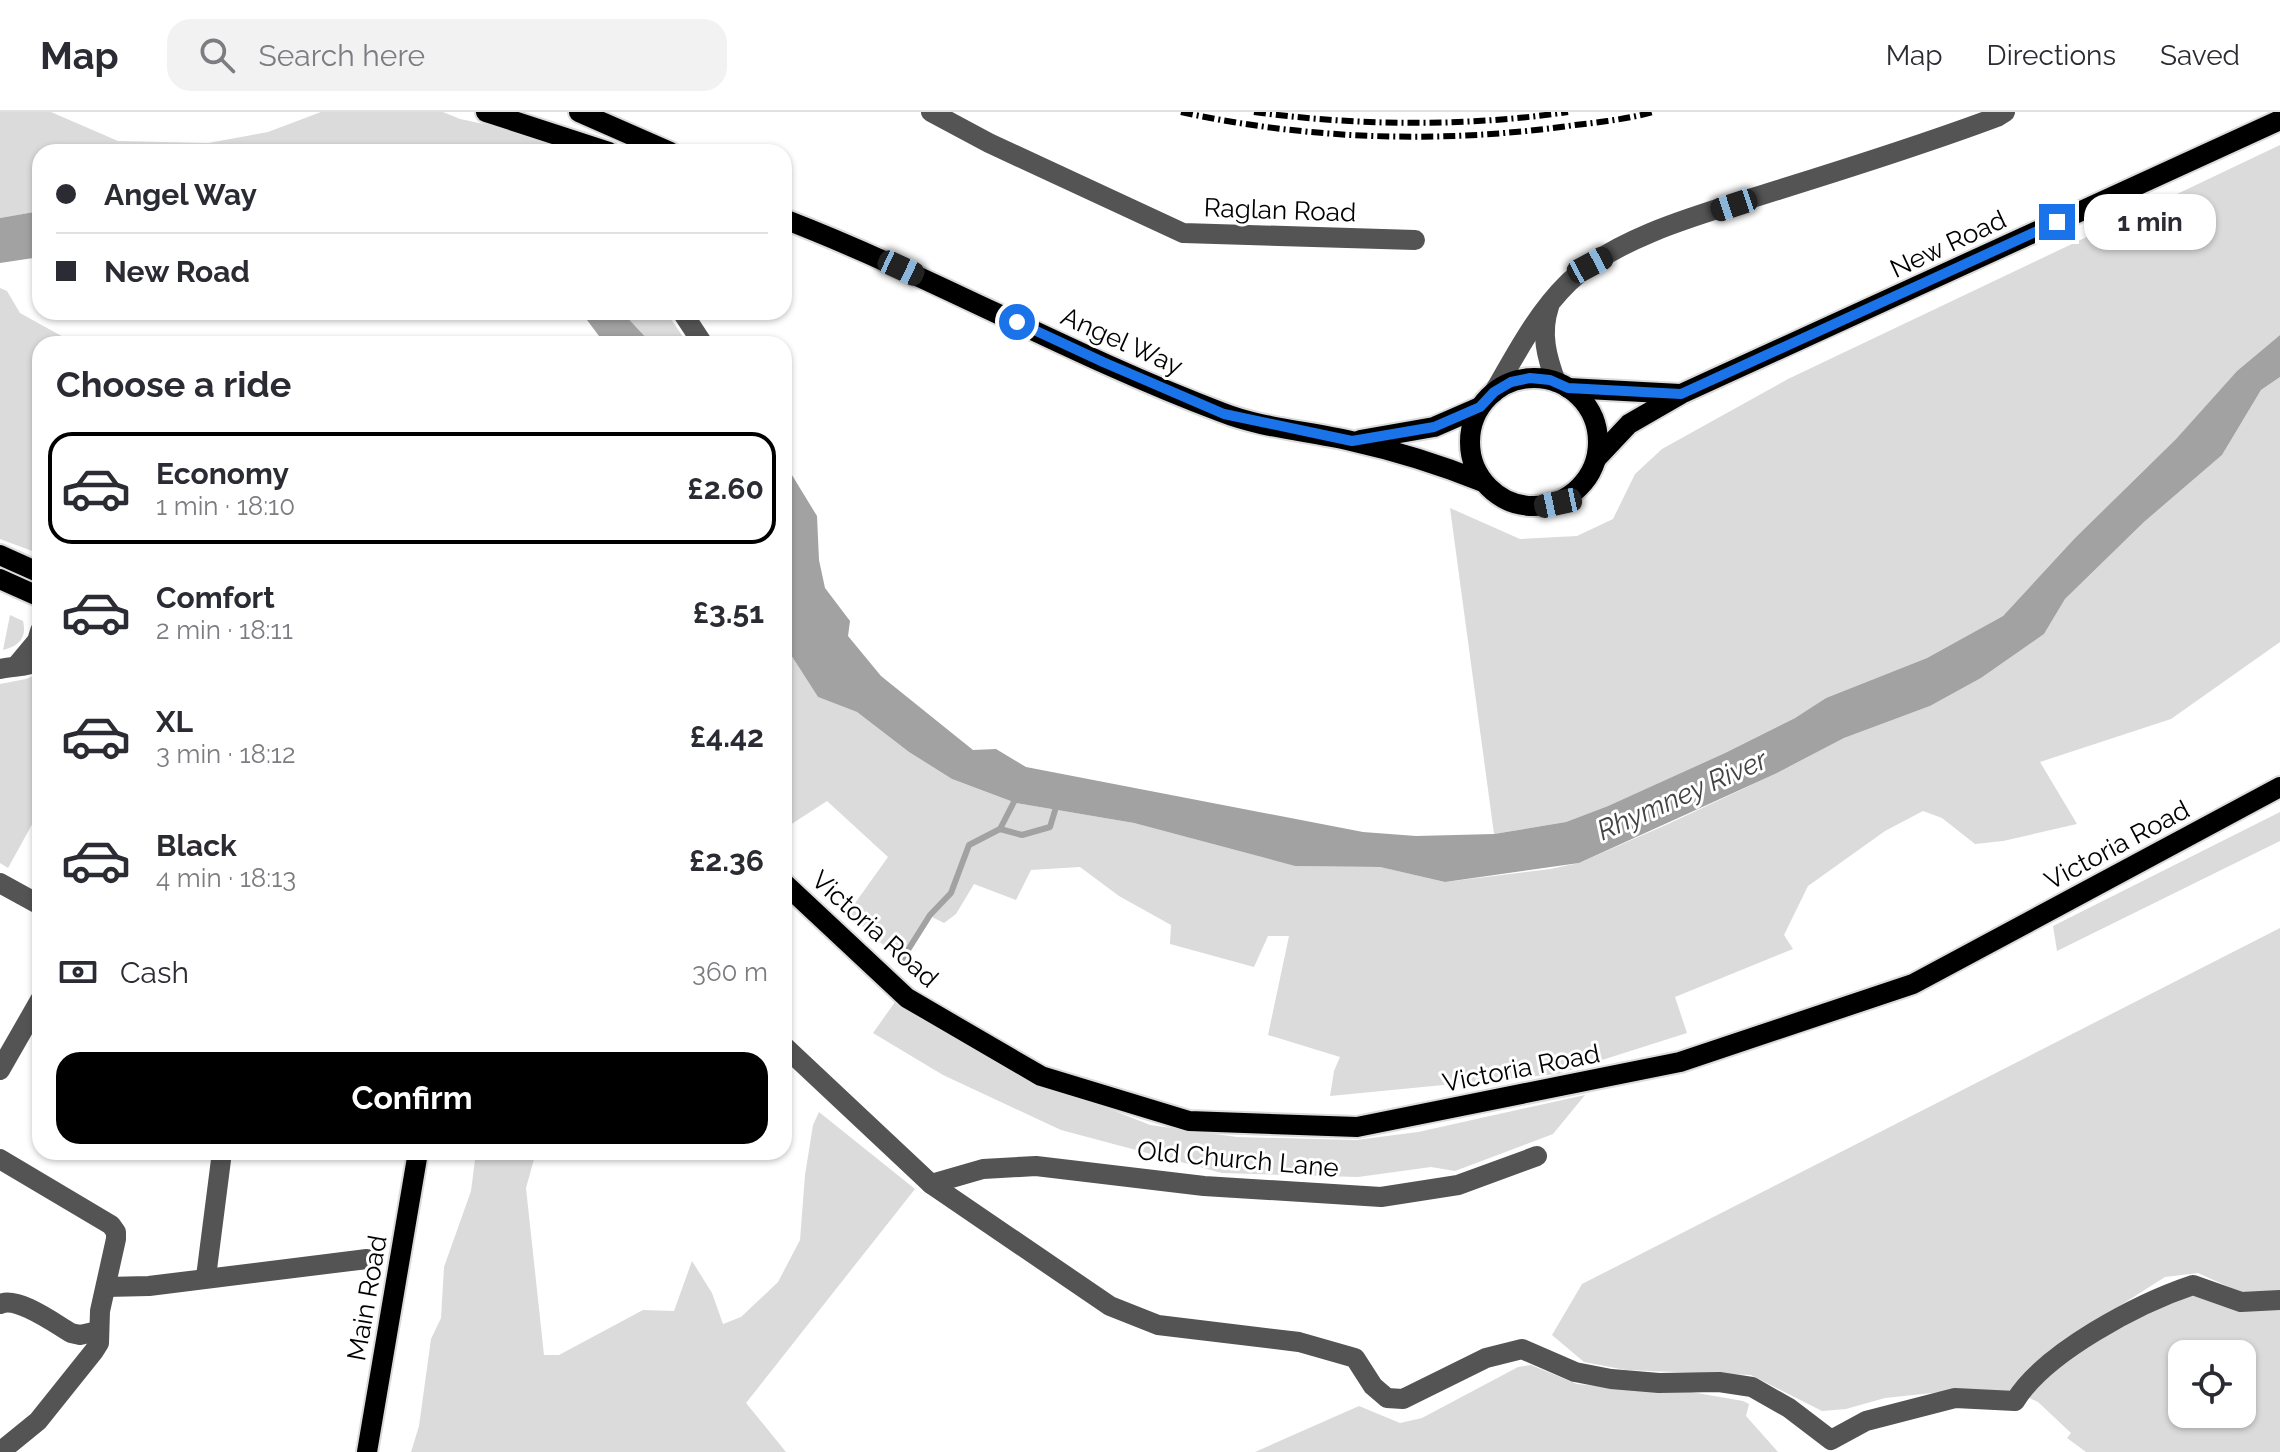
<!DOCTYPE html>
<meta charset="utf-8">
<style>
:root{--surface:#fff;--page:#f2f2f3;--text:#2b2b33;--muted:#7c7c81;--line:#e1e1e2;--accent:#000}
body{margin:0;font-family:Raleway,sans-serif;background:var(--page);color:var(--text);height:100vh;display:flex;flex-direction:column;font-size:30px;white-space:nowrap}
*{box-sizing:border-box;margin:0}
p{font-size:26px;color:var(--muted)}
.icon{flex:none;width:44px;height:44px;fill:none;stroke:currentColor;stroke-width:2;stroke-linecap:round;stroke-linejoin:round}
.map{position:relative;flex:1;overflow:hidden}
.side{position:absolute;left:32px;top:224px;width:760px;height:824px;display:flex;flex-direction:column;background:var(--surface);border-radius:24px;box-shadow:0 2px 6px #0004}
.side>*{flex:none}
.top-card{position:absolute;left:32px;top:32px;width:760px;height:176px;border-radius:24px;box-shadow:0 2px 6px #0004;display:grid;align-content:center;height:176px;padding:0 24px;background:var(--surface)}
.fabs{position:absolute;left:2168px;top:1228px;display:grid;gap:16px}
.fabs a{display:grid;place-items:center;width:88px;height:88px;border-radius:16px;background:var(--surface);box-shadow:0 2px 6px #0004;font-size:40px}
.end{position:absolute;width:36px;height:36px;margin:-18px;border:10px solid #1a73e8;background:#fff;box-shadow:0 0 0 4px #fff}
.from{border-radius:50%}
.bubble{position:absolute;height:56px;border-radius:24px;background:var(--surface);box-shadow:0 2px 6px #0004;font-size:26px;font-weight:700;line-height:56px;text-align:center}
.car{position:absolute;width:24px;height:48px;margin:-24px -12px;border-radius:10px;box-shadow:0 0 6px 2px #0007;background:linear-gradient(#222 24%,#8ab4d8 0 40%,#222 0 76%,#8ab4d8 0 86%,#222 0)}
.top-card b{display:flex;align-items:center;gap:28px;height:76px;font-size:30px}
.top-card b+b{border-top:2px solid var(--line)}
.top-card i{width:20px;height:20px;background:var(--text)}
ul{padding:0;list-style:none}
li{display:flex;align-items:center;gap:24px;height:112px;margin:0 16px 12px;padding:0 8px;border:4px solid transparent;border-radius:24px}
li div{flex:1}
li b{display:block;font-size:30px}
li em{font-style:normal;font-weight:700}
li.on{border-color:var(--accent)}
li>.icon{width:72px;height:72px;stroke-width:1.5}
h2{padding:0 24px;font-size:36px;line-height:96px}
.pay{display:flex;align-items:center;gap:20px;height:88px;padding:0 24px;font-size:30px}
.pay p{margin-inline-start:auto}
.cta{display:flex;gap:16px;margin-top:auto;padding:16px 24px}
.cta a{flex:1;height:92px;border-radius:24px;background:var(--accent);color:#fff;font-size:32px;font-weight:700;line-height:92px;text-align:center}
header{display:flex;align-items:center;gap:48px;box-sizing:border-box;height:112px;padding:0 40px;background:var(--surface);border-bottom:2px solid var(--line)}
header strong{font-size:38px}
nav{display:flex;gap:44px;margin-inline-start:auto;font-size:28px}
.search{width:560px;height:72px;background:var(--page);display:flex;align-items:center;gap:20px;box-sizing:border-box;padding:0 28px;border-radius:24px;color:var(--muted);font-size:30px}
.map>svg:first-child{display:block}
.green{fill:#dbdbdb;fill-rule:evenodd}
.water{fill:#a2a2a2}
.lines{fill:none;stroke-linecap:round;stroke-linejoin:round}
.stream{stroke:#a2a2a2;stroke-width:6}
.major-casing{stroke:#dbdbdb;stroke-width:24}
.minor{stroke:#545454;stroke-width:20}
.major{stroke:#000;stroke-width:20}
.rail{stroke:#000;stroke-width:6;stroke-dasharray:12 4 2 4;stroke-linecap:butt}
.route{stroke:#1a73e8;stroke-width:10}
.labels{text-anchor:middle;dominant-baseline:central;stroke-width:6;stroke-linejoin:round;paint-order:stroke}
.street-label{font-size:26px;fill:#000;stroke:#fff}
.water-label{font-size:28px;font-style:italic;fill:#434343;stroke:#fff}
</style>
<header>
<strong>Map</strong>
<div class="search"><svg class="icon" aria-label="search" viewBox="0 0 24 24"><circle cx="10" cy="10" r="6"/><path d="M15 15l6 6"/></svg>Search here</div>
<nav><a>Map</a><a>Directions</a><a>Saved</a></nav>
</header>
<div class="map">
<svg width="2280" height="1340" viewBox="0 0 2280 1340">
<rect width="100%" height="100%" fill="#fff"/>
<g class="green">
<polygon points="0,0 51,0 118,29 208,31 268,20 321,0 443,0 460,7 513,18 578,40 40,40 40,99 0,106"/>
<polygon points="2280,33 2280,223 2237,259 2176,327 2075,426 2003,504 1927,546 1826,586 1795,606 1725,641 1608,694 1566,710 1494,722 1450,396 1520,427 1577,424 1613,407 1635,362 1662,337 1788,267"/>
<polygon points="0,176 7,179 20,201 76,232 40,232 40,439 35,440 0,427"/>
<polygon points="622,200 666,200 688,232 652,232"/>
<polygon points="2280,265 2280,530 2171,607 2040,650 2077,712 2003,729 1975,732 1942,706 1923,699 1885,719 1808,774 1784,823 1793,837 1675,885 1687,921 1558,962 1330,984 1334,959 1340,945 1268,923 1289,824 1268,824 1254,855 1170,832 1171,813 1119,784 1080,755 1031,758 1016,788 974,772 956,802 944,811 930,804 901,849 848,801 888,745 827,689 784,717 784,532 818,585 857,600 909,640 952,667 1016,691 1134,711 1296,754 1380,755 1445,770 1550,757 1579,751 1668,712 1775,662 1844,626 1930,594 1981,566 2044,522 2065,487 2144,410 2222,343 2261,278"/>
<path d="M10,503L23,509C27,526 19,534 3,538Z"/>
<polygon points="40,561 40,698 8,756 0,751 0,572 26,567"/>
<polygon points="2280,700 2280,729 2057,839 2053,814"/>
<polygon points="2280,816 2280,1180 2240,1180 2198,1161 2165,1165 2050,1238 2011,1279 1951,1279 1885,1286 1846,1297 1822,1299 1751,1263 1626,1258 1584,1250 1552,1223 1582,1172"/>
<polygon points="895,890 1002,954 1150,1013 1237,1025 1356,1028 1418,1020 1585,983 1553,1022 1455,1059 1431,1055 1358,1065 1222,1061 1061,1018 943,963 873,921"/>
<polygon points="819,1000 915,1077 746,1291 786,1340 411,1340 419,1314 431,1227 441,1206 444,1155 471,1079 476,1040 536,1040 526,1076 544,1243 559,1243 643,1198 674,1199 692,1149 712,1181 723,1212 741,1205 778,1170 800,1128 805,1063 813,1013"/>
<path d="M2196,1182C2228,1198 2244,1201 2280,1196V1340H2086L2067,1326L2071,1321L2038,1290L2023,1283C2060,1252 2149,1186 2196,1182ZM2182,1242H2242V1302H2182Z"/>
<polygon points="1531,1253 1577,1272 1629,1277 1674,1277 1743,1289 1749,1292 1746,1304 1778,1340 1255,1340 1359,1294 1400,1311 1422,1306 1518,1255"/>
</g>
<g class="water">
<polygon points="40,99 40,145 0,151 0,106"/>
<polygon points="581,200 622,200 652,232 605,232"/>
<polygon points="2280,223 2280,265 2261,278 2222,343 2144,410 2065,487 2044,522 1981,566 1930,594 1844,626 1775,662 1579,751 1445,770 1380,755 1295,754 1134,711 1016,691 952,667 909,640 857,600 818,585 784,532 784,350 817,404 819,448 825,476 850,509 848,524 881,564 973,638 996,637 1026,655 1363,720 1416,724 1494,722 1566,710 1608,694 1725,641 1795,606 1826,586 1927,546 2003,504 2075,426 2176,327 2237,259"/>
</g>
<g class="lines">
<g class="stream">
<polyline points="1000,717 1022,723 1050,715 1057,692"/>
<polyline points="901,849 930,803 951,781 969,733 1000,717 1017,684"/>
</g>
<g class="major-casing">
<g id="major">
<polyline points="486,0 609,40"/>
<polyline points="579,0 670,40"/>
<path d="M784,107C932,164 1072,244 1221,300C1261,316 1308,319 1351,329C1396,339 1441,353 1483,370"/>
<circle cx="1534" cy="330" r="64"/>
<polyline points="1568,276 1680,282"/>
<polyline points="1360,328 1434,315 1480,295"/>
<polyline points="1597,346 1629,312 1681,282 2280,8"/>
<polyline points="0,443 40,461"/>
<polyline points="0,467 40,485"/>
<polyline points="784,771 907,886 1041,964 1189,1009 1357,1015 1680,950 1913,872 2280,675"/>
<polyline points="367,1340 418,1040"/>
</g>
</g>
<g class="minor">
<polyline points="931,0 989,31 1183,121 1415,128"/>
<path d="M1549,195C1540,221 1547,246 1556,270"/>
<polyline points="682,200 703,232"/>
<path d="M1494,280C1516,242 1537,201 1569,170C1619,122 1713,99 1778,78C1852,55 1925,32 1997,5L2005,0"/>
<polyline points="17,553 37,529 40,519"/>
<path d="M0,557C13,554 29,555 40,549"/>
<polyline points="0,771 40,793"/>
<path d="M784,934L931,1072L1110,1194L1158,1213L1299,1230L1355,1246L1373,1274L1387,1286L1403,1287L1486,1246L1522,1237L1575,1260L1611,1267L1659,1271L1719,1270L1752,1275L1789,1296L1831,1328L1866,1309L1955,1286L2015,1289C2045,1240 2139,1191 2193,1173L2241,1190L2280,1188"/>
<polyline points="0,958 40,888"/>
<polyline points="0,1047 111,1113 116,1120 116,1127 100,1199 99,1231 94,1239 38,1309 0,1340"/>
<polyline points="931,1072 983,1057 1036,1054 1204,1074 1381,1085 1458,1073 1537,1044"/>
<polyline points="206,1165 222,1040"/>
<polyline points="106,1175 149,1174 367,1147"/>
<path d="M0,1192C18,1184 54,1211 71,1221L80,1223L98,1219"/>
</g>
<use href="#major" class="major"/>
<g class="rail">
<path d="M1181,0C1309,28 1445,32 1575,13C1601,10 1628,7 1653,0"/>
<path d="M1254,0C1358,14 1465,15 1568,0"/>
</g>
</g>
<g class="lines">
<polyline class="route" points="1017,210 1103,250 1224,302 1352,329 1434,315 1480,295 1494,280 1511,270 1530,266 1550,268 1568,276 1681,282 2057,110"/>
</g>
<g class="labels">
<g class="street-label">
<text transform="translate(1280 98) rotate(2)">Raglan Road</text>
<text transform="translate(1948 132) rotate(-25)">New Road</text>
<text transform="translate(1122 229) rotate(24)">Angel Way</text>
<text transform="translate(2117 733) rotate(-28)">Victoria Road</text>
<text transform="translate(875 817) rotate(42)">Victoria Road</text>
<text transform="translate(1521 956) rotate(-11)">Victoria Road</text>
<text transform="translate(1238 1047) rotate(5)">Old Church Lane</text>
<text transform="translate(367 1186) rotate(-80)">Main Road</text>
</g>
<g class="water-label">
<text transform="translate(1682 683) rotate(-24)">Rhymney River</text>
</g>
</g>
</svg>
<div class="fabs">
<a><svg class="icon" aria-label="locate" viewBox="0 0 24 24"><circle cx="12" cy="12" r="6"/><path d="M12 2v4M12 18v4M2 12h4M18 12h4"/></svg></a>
</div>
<i class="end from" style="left:1017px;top:210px"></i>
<i class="end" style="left:2057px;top:110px"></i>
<div class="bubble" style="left:2084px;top:82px;width:132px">1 min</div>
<i class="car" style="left:1734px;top:93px;rotate:252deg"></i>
<i class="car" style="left:1590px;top:153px;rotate:62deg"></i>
<i class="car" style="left:901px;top:156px;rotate:115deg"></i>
<i class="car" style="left:1558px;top:391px;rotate:258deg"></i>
<div class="top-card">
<b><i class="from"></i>Angel Way</b>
<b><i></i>New Road</b>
</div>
<section class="side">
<h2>Choose a ride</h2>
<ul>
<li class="on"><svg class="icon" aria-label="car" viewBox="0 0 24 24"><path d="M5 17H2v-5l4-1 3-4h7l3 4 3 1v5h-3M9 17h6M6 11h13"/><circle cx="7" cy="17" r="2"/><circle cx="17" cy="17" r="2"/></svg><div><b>Economy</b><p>1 min · 18:10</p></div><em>£2.60</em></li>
<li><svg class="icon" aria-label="car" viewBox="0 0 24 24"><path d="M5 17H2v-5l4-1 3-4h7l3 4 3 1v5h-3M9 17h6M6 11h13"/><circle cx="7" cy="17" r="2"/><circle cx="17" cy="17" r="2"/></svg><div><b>Comfort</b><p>2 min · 18:11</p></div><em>£3.51</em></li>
<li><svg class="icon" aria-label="car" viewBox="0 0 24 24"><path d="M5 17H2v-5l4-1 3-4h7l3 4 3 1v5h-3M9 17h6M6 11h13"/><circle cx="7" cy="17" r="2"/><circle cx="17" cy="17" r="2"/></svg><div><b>XL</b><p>3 min · 18:12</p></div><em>£4.42</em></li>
<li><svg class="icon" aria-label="car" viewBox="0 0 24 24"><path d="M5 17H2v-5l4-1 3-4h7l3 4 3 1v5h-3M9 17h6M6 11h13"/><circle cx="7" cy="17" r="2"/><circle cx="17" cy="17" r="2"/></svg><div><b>Black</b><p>4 min · 18:13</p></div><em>£2.36</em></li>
</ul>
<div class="pay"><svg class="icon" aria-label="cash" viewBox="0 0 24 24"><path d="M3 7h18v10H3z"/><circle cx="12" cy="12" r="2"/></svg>Cash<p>360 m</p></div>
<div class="cta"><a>Confirm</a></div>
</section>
</div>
